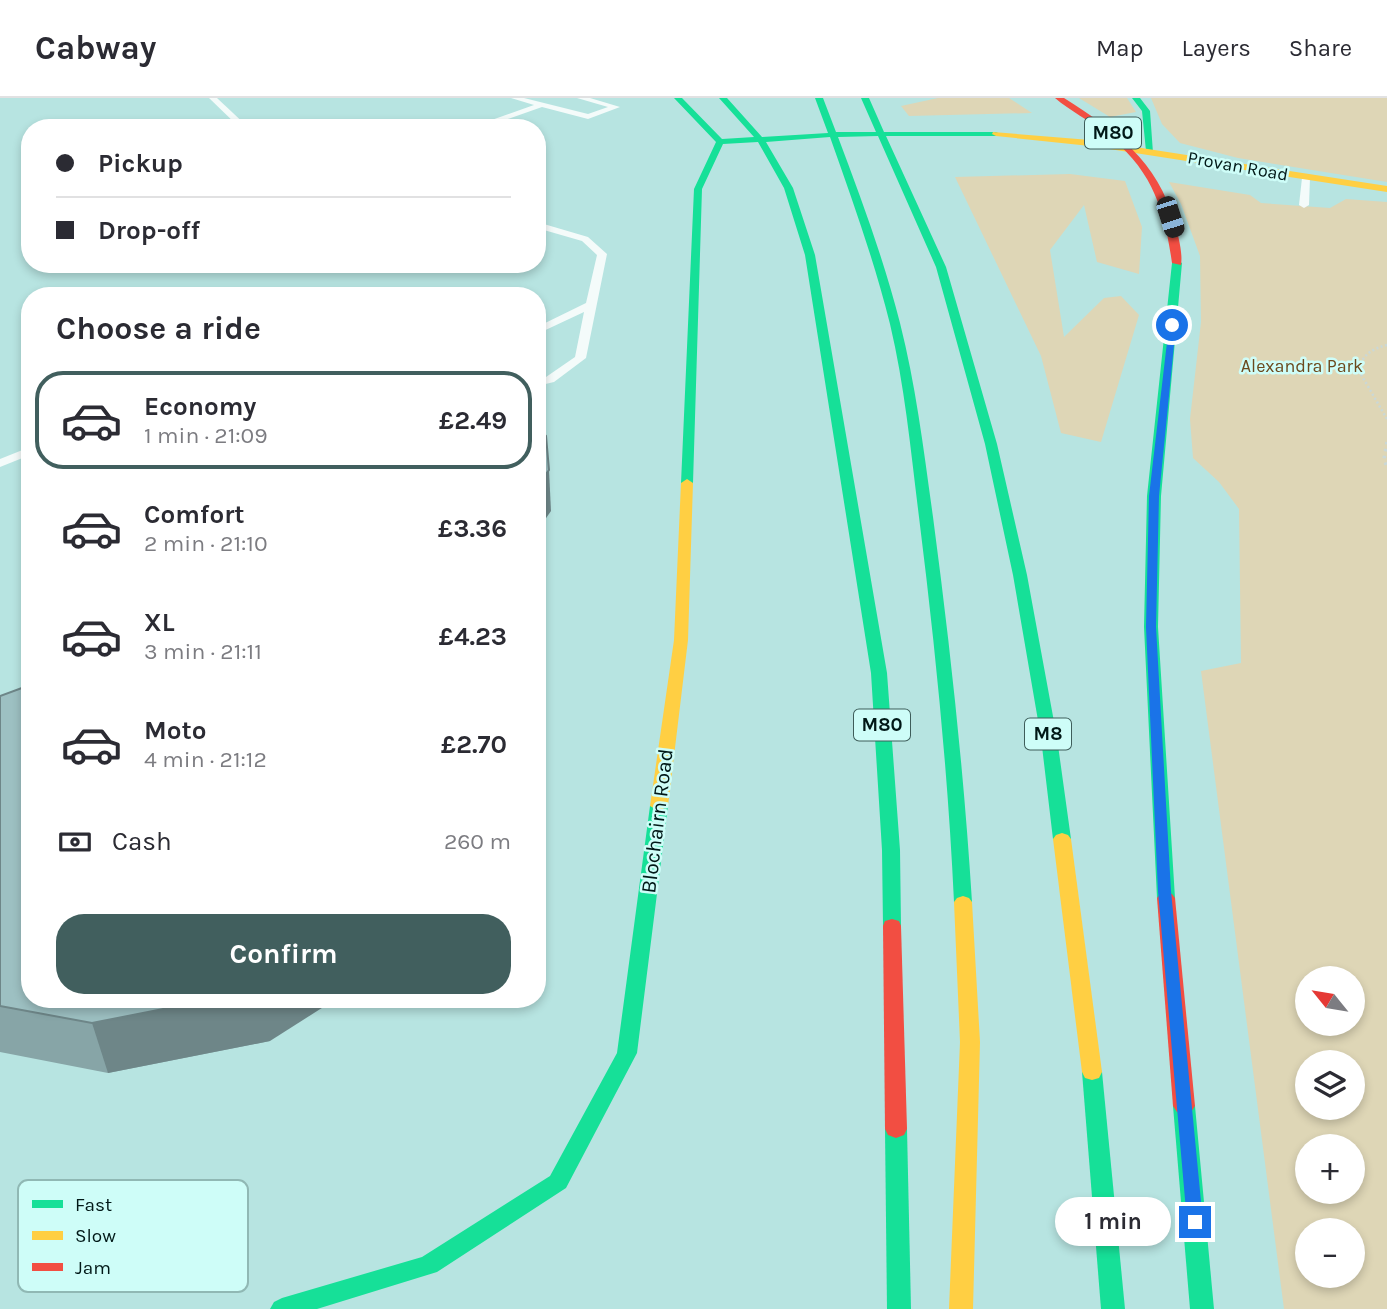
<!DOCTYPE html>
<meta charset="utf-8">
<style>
:root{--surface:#fff;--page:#f7f7f7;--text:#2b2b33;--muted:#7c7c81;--line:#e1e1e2;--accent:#415f5e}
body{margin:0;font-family:Karla,sans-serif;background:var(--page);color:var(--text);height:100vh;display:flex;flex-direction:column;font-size:26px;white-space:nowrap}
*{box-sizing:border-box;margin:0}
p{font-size:23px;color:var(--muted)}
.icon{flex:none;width:38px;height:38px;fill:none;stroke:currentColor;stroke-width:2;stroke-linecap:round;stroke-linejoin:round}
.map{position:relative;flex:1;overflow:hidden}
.panel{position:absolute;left:21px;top:189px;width:525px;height:721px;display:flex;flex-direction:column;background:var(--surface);border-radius:28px;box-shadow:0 4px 10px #0003}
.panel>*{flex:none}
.banner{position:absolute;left:21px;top:21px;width:525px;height:154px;border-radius:28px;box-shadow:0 4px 10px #0003;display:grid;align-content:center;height:154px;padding:0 35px;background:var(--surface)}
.needle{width:46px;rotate:300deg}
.controls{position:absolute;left:1295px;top:868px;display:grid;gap:14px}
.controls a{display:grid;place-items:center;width:70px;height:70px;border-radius:50%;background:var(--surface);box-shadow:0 4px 10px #0003;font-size:35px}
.end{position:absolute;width:32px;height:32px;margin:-16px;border:9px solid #1a73e8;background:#fff;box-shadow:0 0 0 4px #fff}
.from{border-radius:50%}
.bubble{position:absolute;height:49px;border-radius:24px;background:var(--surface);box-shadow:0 4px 10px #0003;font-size:23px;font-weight:700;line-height:49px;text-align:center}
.car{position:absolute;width:21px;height:42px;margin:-21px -10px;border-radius:9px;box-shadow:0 0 5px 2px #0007;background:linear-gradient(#222 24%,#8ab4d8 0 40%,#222 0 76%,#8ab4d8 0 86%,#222 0)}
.banner b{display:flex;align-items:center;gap:24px;height:66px;font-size:26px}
.banner b+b{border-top:2px solid var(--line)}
.banner i{width:18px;height:18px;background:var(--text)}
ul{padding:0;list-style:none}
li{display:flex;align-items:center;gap:21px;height:98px;margin:0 14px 10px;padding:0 21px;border:4px solid transparent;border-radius:28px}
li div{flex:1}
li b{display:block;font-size:26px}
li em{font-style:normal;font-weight:700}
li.current{border-color:var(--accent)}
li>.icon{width:63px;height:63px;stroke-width:1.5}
h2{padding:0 35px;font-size:32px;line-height:84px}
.pay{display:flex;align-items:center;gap:18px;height:77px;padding:0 35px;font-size:26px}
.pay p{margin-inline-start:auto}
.button{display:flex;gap:14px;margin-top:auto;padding:14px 35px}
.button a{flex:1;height:80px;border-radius:28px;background:var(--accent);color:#fff;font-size:28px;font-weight:700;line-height:80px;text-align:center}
header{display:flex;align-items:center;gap:42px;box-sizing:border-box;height:98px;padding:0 35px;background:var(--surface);border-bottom:2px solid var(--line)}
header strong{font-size:33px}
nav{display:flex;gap:38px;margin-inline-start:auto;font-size:24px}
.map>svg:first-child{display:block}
.green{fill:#ded6b6;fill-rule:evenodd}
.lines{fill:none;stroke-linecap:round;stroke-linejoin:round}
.path-far1{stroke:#cad8d7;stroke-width:2.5;stroke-dasharray:2 2.5;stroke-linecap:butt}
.path{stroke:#cad8d7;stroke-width:3.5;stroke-dasharray:2.5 4.5;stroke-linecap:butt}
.lane{fill:#f4fbfa;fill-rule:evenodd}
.fast{fill:#16e098;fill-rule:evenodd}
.slow{fill:#ffcf43;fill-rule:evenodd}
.jam{fill:#f24e42;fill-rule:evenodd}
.wall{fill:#87a5a7}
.shaded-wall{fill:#6e8688}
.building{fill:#9dc0c2;stroke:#6e8688;stroke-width:2}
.route{fill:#1a73e8}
.labels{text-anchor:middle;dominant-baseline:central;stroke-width:5;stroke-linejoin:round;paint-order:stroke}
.far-street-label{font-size:18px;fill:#011817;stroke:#cefdf8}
.far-park-label{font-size:18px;fill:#6c491d;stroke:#cefdf8}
.shield{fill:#cefdf8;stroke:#3e5d5a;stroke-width:2}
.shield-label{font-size:19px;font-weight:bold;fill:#011817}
.street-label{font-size:21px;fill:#011817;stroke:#cefdf8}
.key{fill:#cefdf8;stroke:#90b8b4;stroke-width:2}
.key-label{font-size:19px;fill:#011817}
</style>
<header>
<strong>Cabway</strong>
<nav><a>Map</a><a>Layers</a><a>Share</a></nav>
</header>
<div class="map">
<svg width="1387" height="1211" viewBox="0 0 1387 1211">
<rect width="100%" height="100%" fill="#b7e4e1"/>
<g class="green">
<polygon points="938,0 1009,0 1032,15 909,18 901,8"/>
<polygon points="1079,0 1127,0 1136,14 1110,19"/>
<polygon points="1151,0 1387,0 1387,84 1238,60 1180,45 1162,26"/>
<polygon points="1070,76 1125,83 1142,129 1139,176 1097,164 1084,107 1050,152 1064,239 1104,200 1121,198 1139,217 1101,344 1061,335 1041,258 955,79"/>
<path d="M1169,84L1250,97L1261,105L1330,110L1346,101L1387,104V1211H1284L1201,573L1241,565L1239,411L1219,384L1193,360L1190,321L1201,224L1200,158L1181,106ZM1307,880H1353V926H1307ZM1307,964H1353V1010H1307ZM1307,1048H1353V1094H1307ZM1307,1132H1353V1178H1307Z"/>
</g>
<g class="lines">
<path class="path-far1" d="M1387,247C1372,251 1361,257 1359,273L1387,321"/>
<polyline class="path" points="1387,344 1384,361 1387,369"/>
<g class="lane">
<polygon points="209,0 217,0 249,30 240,30"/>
<polygon points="511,0 524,0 588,16 608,9 577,0 590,0 620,9 588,21 542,9 482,30 469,30 534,7"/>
<polygon points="1306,77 1310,80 1309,107 1304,110 1299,107 1302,80"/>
<polygon points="537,124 588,139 607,156 586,260 554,284 537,288 537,281 546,279 575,259 584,214 537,236 537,229 586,205 597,157 582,143 537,130"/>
<polygon points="30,349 30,357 0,369 0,361"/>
</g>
<g class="fast">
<path d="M674,0H682L722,41L754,39L719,0H727L762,39L828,35L815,0H823L836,34H876L861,0H869L884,34H996L1000,36L996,38H886L946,169L997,346L1027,477L1057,640L1071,741L1068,745H1056L1053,741L1041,640L1013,477L985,346L936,169L878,38L838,39C861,100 884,162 900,225C916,288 924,354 933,419C950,547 964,675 972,804L969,808H957L954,804C948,675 935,547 919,419C911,355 905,289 890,226C874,162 852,101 830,39L766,44L793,90L815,157L887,575L900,752L901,828L899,833H885L883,828L882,752L871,575L805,157L784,90L758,44L723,46L702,91L693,385L687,389L681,385L694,91L716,44Z"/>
<polygon points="1132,0 1140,0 1150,13 1153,55 1146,53 1142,13"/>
<polygon points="1177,162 1182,165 1161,398 1158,529 1175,800 1172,804 1160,804 1157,800 1144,529 1147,398 1172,165"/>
<polygon points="659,703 668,708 637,955 566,1090 437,1174 317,1211 270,1211 274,1204 282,1200 422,1159 550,1078 617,955 650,708"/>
<polygon points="1092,966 1099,968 1102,974 1125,1211 1101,1211 1082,974 1085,968"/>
<polygon points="1184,1000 1191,1002 1195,1008 1214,1211 1190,1211 1173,1008 1177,1002"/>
<polygon points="896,1022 904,1025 907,1031 911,1211 887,1211 885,1031 888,1025"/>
</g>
<g class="slow">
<polygon points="993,34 1090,42 1387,88 1387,94 1090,48 996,38 992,36"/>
<polygon points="687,381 693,385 688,542 668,708 659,713 650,708 674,542 681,385"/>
<polygon points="1062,735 1068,737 1071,741 1102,974 1099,980 1092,982 1085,980 1082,974 1053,741 1056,737"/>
<polygon points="963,798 969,800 972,804 980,944 973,1211 949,1211 960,944 954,804 957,800"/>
</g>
<g class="jam">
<path d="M1055,0H1064C1117,34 1157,62 1175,125C1178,137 1183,155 1181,167L1172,165C1164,108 1151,70 1104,34C1089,22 1070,13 1055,0Z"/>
<polygon points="1166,794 1172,796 1175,800 1195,1008 1191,1014 1184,1016 1177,1014 1173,1008 1157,800 1160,796"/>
<polygon points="892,821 899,823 901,828 907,1031 904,1037 896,1040 888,1037 885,1031 883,828 885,823"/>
</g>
</g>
<polygon class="wall" points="0,598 270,943 108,975 0,954"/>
<g class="shaded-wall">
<polygon points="549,372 551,413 537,433 537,387"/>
<polygon points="214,901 336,901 270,943 108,975 92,925"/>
</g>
<g class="building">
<polygon points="537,329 546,338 549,372 537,387"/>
<polygon points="30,587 30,901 214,901 92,925 0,908 0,598"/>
</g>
<polygon class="route" points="1172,225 1176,227 1159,398 1156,529 1171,793 1203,1124 1201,1128 1189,1128 1187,1124 1158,793 1146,529 1149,398 1169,227"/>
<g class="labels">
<g class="far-street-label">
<text transform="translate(1238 68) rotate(10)">Provan Road</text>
</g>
<g class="far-park-label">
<text x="1302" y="268">Alexandra Park</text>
</g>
<g class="shield">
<rect x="1085" y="19.5" width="56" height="31" rx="5"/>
<rect x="854" y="611.5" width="56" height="31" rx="5"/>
<rect x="1025" y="620.5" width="46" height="31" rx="5"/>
</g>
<g class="shield-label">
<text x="1113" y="35">M80</text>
<text x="882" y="627">M80</text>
<text x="1048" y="636">M8</text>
</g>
<g class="street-label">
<text transform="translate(657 723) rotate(-83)">Blochairn Road</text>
</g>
</g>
<rect x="18" y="1082" width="230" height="112" rx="10" class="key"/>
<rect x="32" y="1102" width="31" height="8" fill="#16e098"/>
<rect x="32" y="1133" width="31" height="9" fill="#ffcf43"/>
<rect x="32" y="1165" width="31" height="8" fill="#f24e42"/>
<g class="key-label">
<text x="75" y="1113">Fast</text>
<text x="75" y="1144">Slow</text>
<text x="75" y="1176">Jam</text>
</g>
</svg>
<div class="controls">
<a><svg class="needle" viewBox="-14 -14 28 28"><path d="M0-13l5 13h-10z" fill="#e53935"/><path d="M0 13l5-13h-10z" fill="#7c7c81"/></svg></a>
<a><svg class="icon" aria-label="layers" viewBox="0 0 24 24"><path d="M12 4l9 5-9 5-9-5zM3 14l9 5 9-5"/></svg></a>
<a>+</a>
<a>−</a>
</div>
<i class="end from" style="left:1172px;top:227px"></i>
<i class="end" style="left:1195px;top:1124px"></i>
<div class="bubble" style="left:1055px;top:1099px;width:116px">1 min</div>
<i class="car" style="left:1170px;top:119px;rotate:162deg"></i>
<div class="banner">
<b><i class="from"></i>Pickup</b>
<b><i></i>Drop-off</b>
</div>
<section class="panel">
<h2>Choose a ride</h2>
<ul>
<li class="current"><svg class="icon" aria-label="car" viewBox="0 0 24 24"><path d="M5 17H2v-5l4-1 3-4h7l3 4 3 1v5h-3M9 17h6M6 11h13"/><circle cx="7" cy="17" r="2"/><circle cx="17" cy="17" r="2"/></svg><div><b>Economy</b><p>1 min · 21:09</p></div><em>£2.49</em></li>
<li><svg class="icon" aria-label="car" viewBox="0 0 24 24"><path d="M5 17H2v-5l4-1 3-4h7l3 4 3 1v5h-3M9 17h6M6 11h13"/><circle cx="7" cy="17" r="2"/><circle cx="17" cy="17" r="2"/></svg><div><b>Comfort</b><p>2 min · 21:10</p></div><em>£3.36</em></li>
<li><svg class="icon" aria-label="car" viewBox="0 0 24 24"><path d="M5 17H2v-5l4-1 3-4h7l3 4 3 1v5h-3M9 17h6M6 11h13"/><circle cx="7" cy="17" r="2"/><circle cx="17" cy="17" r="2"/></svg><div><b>XL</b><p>3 min · 21:11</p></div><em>£4.23</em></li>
<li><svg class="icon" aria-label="car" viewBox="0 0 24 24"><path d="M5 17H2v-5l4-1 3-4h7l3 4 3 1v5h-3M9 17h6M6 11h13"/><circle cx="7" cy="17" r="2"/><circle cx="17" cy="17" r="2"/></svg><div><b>Moto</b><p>4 min · 21:12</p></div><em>£2.70</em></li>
</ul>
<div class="pay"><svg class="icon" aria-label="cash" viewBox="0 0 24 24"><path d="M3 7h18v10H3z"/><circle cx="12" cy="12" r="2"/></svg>Cash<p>260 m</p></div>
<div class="button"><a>Confirm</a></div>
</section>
</div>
